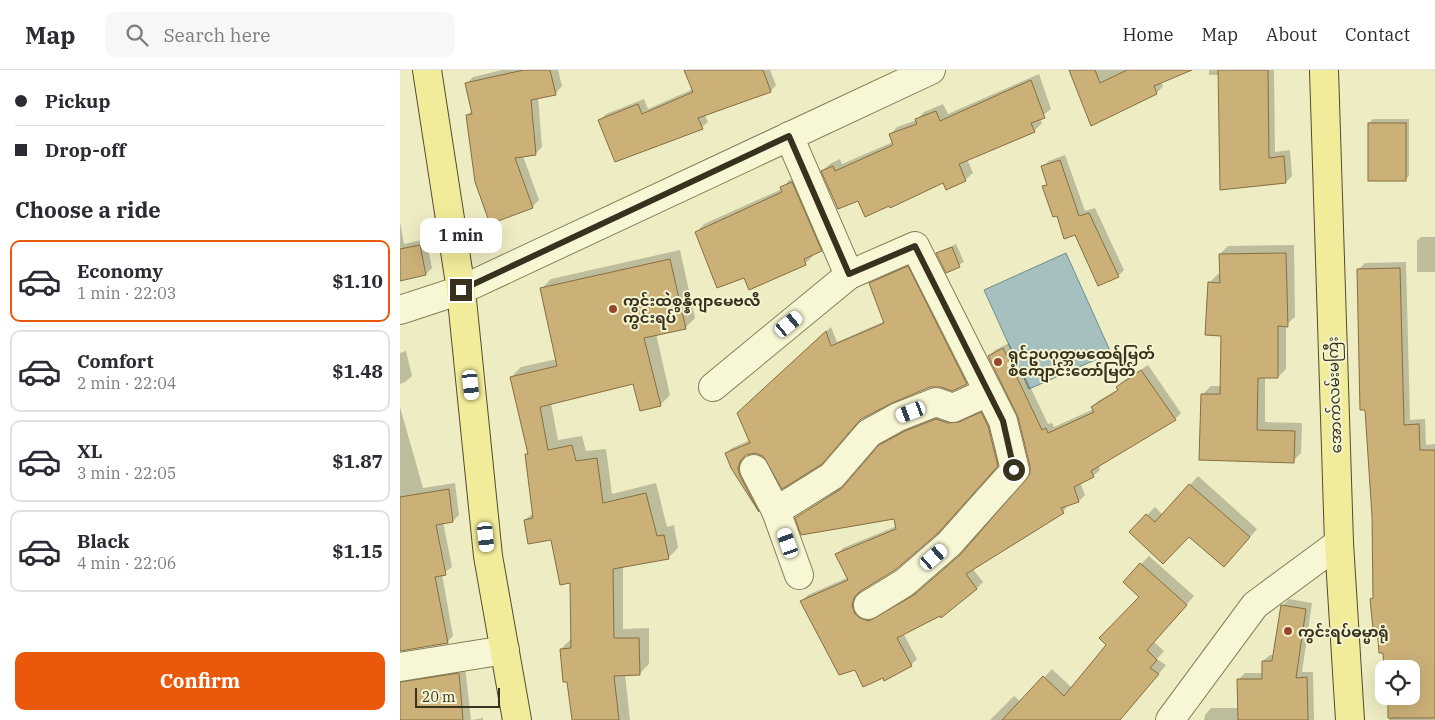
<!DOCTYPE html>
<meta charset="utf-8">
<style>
:root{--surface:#fff;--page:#f7f7f7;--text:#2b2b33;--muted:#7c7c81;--line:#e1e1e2;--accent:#ea580c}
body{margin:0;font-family:"IBM Plex Serif","Noto Sans Myanmar",serif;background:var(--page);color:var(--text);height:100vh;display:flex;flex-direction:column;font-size:19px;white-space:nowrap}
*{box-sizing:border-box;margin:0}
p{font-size:16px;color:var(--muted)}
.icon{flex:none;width:28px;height:28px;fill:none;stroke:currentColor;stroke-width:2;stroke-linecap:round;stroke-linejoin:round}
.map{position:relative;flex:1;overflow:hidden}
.panel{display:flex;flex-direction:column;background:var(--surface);width:400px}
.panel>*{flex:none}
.banner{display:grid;align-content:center;height:110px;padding:0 15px;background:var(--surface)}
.buttons{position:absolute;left:975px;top:590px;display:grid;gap:10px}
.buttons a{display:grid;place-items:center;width:45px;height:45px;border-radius:10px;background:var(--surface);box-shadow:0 5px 20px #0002;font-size:25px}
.scale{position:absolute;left:15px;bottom:12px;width:85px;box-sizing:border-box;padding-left:5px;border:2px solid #37311e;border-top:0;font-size:14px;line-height:18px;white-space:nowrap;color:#37311e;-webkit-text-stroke:4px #f5f4d2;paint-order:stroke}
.end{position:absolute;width:22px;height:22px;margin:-11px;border:6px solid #37311e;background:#fff;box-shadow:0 0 0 2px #fff}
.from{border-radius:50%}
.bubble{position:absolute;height:35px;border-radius:10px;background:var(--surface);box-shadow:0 5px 20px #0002;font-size:16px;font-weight:800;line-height:35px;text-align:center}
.car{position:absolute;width:15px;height:30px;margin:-15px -8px;border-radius:6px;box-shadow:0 0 4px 1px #0007;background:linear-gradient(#fff 24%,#345 0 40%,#fff 0 76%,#345 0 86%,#fff 0)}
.banner b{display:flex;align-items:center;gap:18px;height:48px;font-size:19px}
.banner b+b{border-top:1px solid var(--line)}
.banner i{width:12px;height:12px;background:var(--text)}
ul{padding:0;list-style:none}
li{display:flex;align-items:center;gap:15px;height:82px;margin:0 10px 8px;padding:0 5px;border:2px solid var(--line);border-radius:10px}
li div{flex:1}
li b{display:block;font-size:19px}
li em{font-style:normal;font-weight:800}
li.on{border-color:var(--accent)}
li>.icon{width:45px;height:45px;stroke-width:1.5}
h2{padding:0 15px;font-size:22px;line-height:60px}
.cta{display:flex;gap:10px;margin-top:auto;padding:10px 15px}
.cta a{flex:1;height:58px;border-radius:10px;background:var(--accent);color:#fff;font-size:20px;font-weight:800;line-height:58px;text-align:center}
header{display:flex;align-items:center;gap:30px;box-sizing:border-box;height:70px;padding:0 25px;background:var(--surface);border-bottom:1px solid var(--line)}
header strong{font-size:24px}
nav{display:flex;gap:28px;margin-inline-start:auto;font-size:18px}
.search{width:350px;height:45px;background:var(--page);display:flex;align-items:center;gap:12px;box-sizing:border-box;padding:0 18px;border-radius:10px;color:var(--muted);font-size:19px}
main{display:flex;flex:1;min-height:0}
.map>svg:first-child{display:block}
.water{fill:#a5c0bf;stroke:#6c8e8e}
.shadow{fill:#0003}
.building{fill:#cbb178;stroke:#866e40}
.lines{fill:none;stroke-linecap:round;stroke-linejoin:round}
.minor-casing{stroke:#877e5a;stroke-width:30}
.major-casing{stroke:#554a2e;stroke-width:30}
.minor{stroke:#f8f7d5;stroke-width:28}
.major{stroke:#f1ec9a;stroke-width:28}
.route{stroke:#37311e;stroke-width:6}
.poi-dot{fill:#96462a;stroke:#f5f4d2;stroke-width:2}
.labels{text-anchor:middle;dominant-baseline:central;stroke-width:4;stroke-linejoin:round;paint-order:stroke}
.poi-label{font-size:15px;font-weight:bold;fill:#37311e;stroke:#f5f4d2;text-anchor:start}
.street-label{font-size:15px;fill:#37311e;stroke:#f5f4d2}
</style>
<header>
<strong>Map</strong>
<div class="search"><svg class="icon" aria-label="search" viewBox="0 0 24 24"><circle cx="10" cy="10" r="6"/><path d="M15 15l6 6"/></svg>Search here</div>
<nav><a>Home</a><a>Map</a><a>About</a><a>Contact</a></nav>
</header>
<main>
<section class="panel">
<div class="banner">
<b><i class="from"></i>Pickup</b>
<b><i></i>Drop-off</b>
</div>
<h2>Choose a ride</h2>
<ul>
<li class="on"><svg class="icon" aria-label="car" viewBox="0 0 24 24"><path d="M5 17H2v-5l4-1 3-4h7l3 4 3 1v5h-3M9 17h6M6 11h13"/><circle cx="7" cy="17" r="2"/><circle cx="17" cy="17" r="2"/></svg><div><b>Economy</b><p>1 min · 22:03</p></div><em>$1.10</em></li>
<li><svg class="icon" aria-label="car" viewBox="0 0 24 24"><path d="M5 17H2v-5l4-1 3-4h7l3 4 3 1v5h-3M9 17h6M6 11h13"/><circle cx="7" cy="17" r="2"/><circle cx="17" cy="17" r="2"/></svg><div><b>Comfort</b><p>2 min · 22:04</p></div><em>$1.48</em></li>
<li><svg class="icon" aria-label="car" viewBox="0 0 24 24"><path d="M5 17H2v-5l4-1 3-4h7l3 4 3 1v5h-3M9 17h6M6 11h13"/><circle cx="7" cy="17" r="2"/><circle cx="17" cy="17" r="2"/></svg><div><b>XL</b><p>3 min · 22:05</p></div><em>$1.87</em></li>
<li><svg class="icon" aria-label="car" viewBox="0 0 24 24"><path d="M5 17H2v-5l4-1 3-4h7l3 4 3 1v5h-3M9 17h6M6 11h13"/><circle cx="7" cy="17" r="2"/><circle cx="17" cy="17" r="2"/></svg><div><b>Black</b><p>4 min · 22:06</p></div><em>$1.15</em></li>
</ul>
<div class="cta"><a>Confirm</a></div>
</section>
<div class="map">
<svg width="1035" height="650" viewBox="0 0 1035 650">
<rect width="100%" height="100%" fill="#edecc2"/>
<polygon class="water" points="666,183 711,283 629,319 584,220"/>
<g class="shadow">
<polygon points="102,0 158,0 162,16 155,24 138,27 142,77 135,84 123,86 139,130 132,137 67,45 72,41 66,14 73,7"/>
<polygon points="287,0 370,0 376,15 371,21 305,45 308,52 302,57 215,90 200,50 206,44 244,29 248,39 293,19"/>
<polygon points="670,0 788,0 761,12 763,16 757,23 692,55"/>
<polygon points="809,0 874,0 875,82 890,80 892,106 886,112 821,118 819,5 809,5"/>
<polygon points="639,4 651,39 640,48 642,53 634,61 567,89 573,103 565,110 544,112 458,129 422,101 430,94 440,89 442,94 493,72 490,65 497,57 517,50 524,42 543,34 548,44"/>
<polygon points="973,49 1009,49 1009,106 1005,110 969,53"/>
<polygon points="665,85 685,141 695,138 724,200 718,206 658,144 644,117 648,113 643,96 649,91"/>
<polygon points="400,106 428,172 421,180 412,184 413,186 405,194 344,206 297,162 304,154 382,119 389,110"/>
<polygon points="0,152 4,174 26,169 32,198 26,204 0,210"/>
<polygon points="1021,167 1035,167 1035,202 1017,202 1017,171"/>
<polygon points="556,174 564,192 547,201 538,183"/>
<polygon points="894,175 895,247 886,255 886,299 878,307 865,307 865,352 902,353 901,383 893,391 803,324 811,316 821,316 822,265 810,212 818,204 821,204 820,184 828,176"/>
<polygon points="280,180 295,248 285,258 256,264 270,325 260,335 234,312 151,333 158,370 182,366 186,381 206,379 212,424 256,413 267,457 274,455 278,478 268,488 223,496 223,559 249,558 249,594 239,604 225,605 230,650 173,650 168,610 161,579 171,569 172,511 152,469 125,450 134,442 126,385 129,382 111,307 121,297 157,289 141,219 151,209"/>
<polygon points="513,192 571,308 566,313 530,316 492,331 462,348 364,385 355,382 346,384 343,392 363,436 359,440 332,397 326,383 332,378 350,370 343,338 431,257 437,272 485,251 471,214 476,208"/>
<polygon points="1006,192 1010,350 1025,349 1026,375 1035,374 1035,650 989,650 988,626 1011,626 1011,599 985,581 971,529 974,526 973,446 959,199 965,193"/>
<polygon points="609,273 648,354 652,353 654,357 694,339 692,337 698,331 719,319 724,311 748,295 781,343 775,349 698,395 700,400 693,406 680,412 685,425 679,431 668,435 663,442 572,498 583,512 577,518 541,546 503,563 517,589 511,595 484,606 455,598 402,531 408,525 449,507 437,484 443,478 497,456 494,448 396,448 446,414 487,370 512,355 543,343 587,337 603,389 544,455 494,499 460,522 458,528 475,545 483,543 520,520 564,483 628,411 631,396 619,347 589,286 595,280"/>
<polygon points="6,281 12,306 5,312 0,314 0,283"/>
<polygon points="0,337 23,418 55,413 59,445 53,451 43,452 52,497 42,504 53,566 47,572 0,580"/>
<polygon points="798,406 857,459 832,488 789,465 730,462 755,437 763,445"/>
<polygon points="749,486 794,526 754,572 764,581 757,589 766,595 732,636 701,650 590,650 614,626 621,632 652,599 672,618 708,575 741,527 724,512"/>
<polygon points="889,529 912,533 902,602 913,602 914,650 804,650 805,645 811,638 839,638 838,610 845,603 863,603 863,591 870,585 874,585 882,536"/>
<polygon points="65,597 71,650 83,648 83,650 0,650 0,604"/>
</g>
<g class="building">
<polygon points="124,0 150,0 156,25 131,30 136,85 115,88 133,138 90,154 75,112 66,45 72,44 65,13"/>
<polygon points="284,0 363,0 371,22 298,48 303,59 215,92 198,50 238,34 242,44 293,22"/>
<polygon points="669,0 695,0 700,13 727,0 792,0 754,16 757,24 691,56"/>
<polygon points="818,0 868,0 869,88 884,86 886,113 820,120"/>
<polygon points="631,10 645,48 631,53 635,62 559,94 566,111 546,120 543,113 490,138 489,136 465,147 458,131 438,139 421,101 433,96 435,101 493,75 489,64 517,54 515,49 536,41 540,51"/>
<rect x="968" y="53" width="38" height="58"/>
<polygon points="660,90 679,146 689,143 719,207 698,216 675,165 664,169 657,146 653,147 642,116 647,115 641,96"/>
<polygon points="392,112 422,181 404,189 406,195 349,220 344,208 317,218 295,162 382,122 380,117"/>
<polygon points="20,175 26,205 0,211 0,179"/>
<polygon points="552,177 560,197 546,203 536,183"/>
<polygon points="886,183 888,257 878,256 878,308 858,308 857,360 895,361 894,393 799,390 801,324 820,324 821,266 805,265 808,212 820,213 819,184"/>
<polygon points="270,189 286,259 244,268 261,336 240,341 233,314 140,337 148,380 172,375 176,391 197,388 203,433 246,423 257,466 264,465 269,489 213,499 214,568 239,568 240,605 214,606 219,650 172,650 167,612 163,612 160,579 171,578 170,513 160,515 151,470 128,474 124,450 133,448 125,384 128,384 110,307 157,296 140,218"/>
<polygon points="508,196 567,314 552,321 541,317 530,317 492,333 461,349 422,394 382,419 363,386 355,383 346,385 341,390 338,398 340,406 359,442 331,398 325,383 350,373 337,343 426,261 431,276 484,253 469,213"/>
<polygon points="1000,198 1004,355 1019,354 1020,380 1035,380 1035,648 988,648 988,626 1011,626 1011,599 984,599 983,583 979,583 977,558 973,559 970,529 973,528 972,446 965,340 960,340 957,199"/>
<polygon points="603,278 642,360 646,358 648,363 694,342 691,337 718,320 716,317 741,300 776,350 691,401 694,407 674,417 679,432 661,438 664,443 566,504 577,519 541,548 540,546 497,568 512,596 484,611 483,608 463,617 455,600 439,605 400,531 448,510 435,484 496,459 494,449 401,465 395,448 441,419 479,375 505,361 536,349 548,353 559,352 581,342 588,356 598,396 538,463 495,500 459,522 454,528 452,536 455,544 460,548 469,551 514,525 561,484 630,404 630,396 618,347 588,286"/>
<polygon points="789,414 850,467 824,497 789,467 763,494 729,462 746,444 755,452"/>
<polygon points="49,419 53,452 36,455 46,505 35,507 48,573 0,581 0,427"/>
<polygon points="740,493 787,535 747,580 757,590 750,598 759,604 720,650 602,650 643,606 664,626 706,575 699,568 739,527 723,512"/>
<polygon points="881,535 906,539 896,608 907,607 908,650 838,650 837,609 862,609 862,591 872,591"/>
<polygon points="59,603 63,650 0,650 0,612"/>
</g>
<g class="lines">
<g class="minor-casing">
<g id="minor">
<polyline points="389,66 449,205 515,176 603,351 615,400 549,474 504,513 468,535"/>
<polyline points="0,240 61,220 531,0"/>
<polyline points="313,317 449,205"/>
<polyline points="354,399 376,441 399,505"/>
<polyline points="376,441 432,406 469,363 498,347 536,332 553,338 588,322"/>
<polyline points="0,597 105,580"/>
<polyline points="770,650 855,535 939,473"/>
</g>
</g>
<g class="major-casing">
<g id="major">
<polyline points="27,0 61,220 88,486 117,650"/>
<polyline points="924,0 939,473 950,650"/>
</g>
</g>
<use href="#minor" class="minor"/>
<use href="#major" class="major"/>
</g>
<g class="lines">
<polyline class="route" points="61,220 389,66 449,204 515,176 603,351 614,400"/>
</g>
<g class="poi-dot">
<circle cx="213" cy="239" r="5"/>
<circle cx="598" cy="292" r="5"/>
<circle cx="888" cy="561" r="5"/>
</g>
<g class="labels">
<g class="poi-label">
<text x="223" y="230">ကွင်းထဲစွန္နီဂျာမေဗလီ<tspan x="223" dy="17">ကွင်းရပ်</tspan></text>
<text x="608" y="283">ရှင်ဥပဂုတ္တမထေရ်မြတ်<tspan x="608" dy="17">စံကျောင်းတော်မြတ်</tspan></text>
<text x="898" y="561">ကွင်းရပ်ဓမ္မာရုံ</text>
</g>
<g class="street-label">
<text transform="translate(934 325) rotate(-92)">အောက်လမ်းမကြီး</text>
</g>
</g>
</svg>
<div class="buttons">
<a><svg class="icon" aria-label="locate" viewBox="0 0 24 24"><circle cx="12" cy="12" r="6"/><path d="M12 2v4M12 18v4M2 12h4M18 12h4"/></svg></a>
</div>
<div class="scale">20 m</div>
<i class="end from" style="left:614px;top:400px"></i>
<i class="end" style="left:61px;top:220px"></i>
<div class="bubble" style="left:20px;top:148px;width:82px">1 min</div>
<i class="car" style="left:389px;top:254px;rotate:50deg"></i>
<i class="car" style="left:71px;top:315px;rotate:174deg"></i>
<i class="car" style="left:511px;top:342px;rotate:249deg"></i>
<i class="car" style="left:86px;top:467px;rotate:174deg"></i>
<i class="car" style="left:388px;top:473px;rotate:341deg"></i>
<i class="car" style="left:534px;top:487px;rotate:49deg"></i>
</div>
</main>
